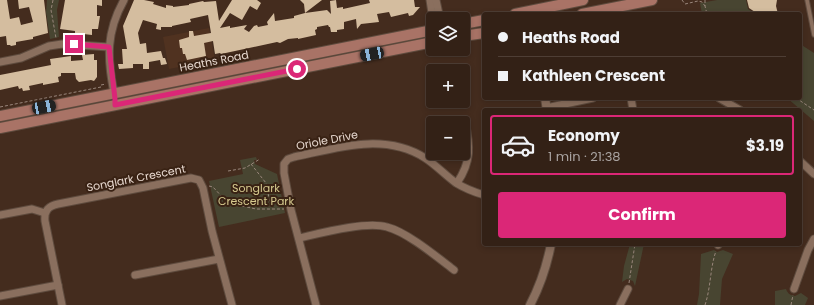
<!DOCTYPE html>
<meta charset="utf-8">
<style>
:root{--surface:#332116;--page:#3b291f;--text:#f1f3f6;--muted:#a9a3a1;--line:#4e3e35;--accent:#db2777}
body{margin:0;font-family:Poppins,sans-serif;background:var(--page);color:var(--text);height:100vh;display:flex;flex-direction:column;font-size:15px;white-space:nowrap}
*{box-sizing:border-box;margin:0}
p{font-size:13px;color:var(--muted)}
.icon{flex:none;width:22px;height:22px;fill:none;stroke:currentColor;stroke-width:2;stroke-linecap:round;stroke-linejoin:round}
.map{position:relative;flex:1;overflow:hidden}
.details{position:absolute;left:482px;top:108px;width:320px;height:138px;display:flex;flex-direction:column;background:var(--surface);border-radius:4px;box-shadow:0 2px 6px #0003,0 0 0 1px var(--line)}
.details>*{flex:none}
.guide{position:absolute;left:482px;top:12px;width:320px;height:88px;border-radius:4px;box-shadow:0 2px 6px #0003,0 0 0 1px var(--line);display:grid;align-content:center;height:88px;padding:0 16px;background:var(--surface)}
.fabs{position:absolute;left:426px;top:12px;display:grid;gap:8px}
.fabs a{display:grid;place-items:center;width:44px;height:44px;border-radius:4px;background:var(--surface);box-shadow:0 2px 6px #0003,0 0 0 1px var(--line);font-size:20px}
.end{position:absolute;width:18px;height:18px;margin:-9px;border:5px solid #db2777;background:#fff;box-shadow:0 0 0 2px #fff}
.from{border-radius:50%}
.car{position:absolute;width:12px;height:24px;margin:-12px -6px;border-radius:5px;box-shadow:0 0 3px 1px #0007;background:linear-gradient(#222 24%,#8ab4d8 0 40%,#222 0 76%,#8ab4d8 0 86%,#222 0)}
.guide b{display:flex;align-items:center;gap:14px;height:38px;font-size:15px}
.guide b+b{border-top:1px solid var(--line)}
.guide i{width:10px;height:10px;background:var(--text)}
ul{padding:7px 0 0;list-style:none}
li{display:flex;align-items:center;gap:12px;height:60px;margin:0 8px 6px;padding:0 8px;border:2px solid transparent;border-radius:4px}
li div{flex:1}
li b{display:block;font-size:15px}
li em{font-style:normal;font-weight:700}
li.current{border-color:var(--accent)}
li>.icon{width:36px;height:36px;stroke-width:1.5}
.cta{display:flex;gap:8px;margin-top:auto;padding:8px 16px}
.cta a{flex:1;height:46px;border-radius:4px;background:var(--accent);color:#fff;font-size:16px;font-weight:700;line-height:46px;text-align:center}
.map>svg:first-child{display:block}
.built{fill:#503220}
.green{fill:#484531}
.building{fill:#d4bd9f}
.lines{fill:none;stroke-linecap:round;stroke-linejoin:round}
.service-casing{stroke:#5e4b3e;stroke-width:5.5}
.minor-casing{stroke:#5e4b3e;stroke-width:9}
.tertiary-casing{stroke:#5e4b3e;stroke-width:10}
.primary-casing{stroke:#5e4b3e;stroke-width:12}
.path{stroke:#99867b;stroke-width:1;stroke-dasharray:3 2;stroke-linecap:butt}
.service{stroke:#8a6f5e;stroke-width:3.5}
.minor{stroke:#8a6f5e;stroke-width:7}
.tertiary{stroke:#8a6f5e;stroke-width:8}
.primary{stroke:#a97366;stroke-width:10}
.route{stroke:#db2777;stroke-width:5}
.labels{text-anchor:middle;dominant-baseline:central;stroke-width:4;stroke-linejoin:round;paint-order:stroke}
.street-label{font-size:11px;fill:#e6d7ce;stroke:#392214}
.park-label{font-size:11px;fill:#d5c98e;stroke:#392214}
</style>
<div class="map">
<svg width="814" height="305" viewBox="0 0 814 305">
<rect width="100%" height="100%" fill="#442c1e"/>
<polygon class="built" points="209,28 215,60 169,69 163,37"/>
<g class="green">
<polygon points="47,0 59,0 57,10 59,37 50,39 46,12"/>
<polygon points="717,0 746,0 748,9 756,14 702,14 700,3"/>
<polygon points="800,44 814,53 814,121 787,98 800,98"/>
<polygon points="256,157 257,160 254,160 255,164 277,174 285,213 219,227 209,181 243,174 240,160"/>
<polygon points="630,244 644,244 635,286 633,281 627,279 622,282 624,266"/>
<polygon points="714,250 717,252 723,250 733,254 722,279 720,305 697,305 699,294 701,254"/>
<path d="M786,289C788,294 790,295 795,296L801,293L808,298L805,305H775V291Z"/>
</g>
<g class="building">
<polygon points="0,0 7,0 10,19 19,17 21,25 33,22 29,7 19,9 18,0 44,0 48,33 33,37 33,39 16,42 16,45 11,46 10,45 7,45 6,36 0,37"/>
<polygon points="65,0 102,0 102,6 97,5 97,16 100,16 98,29 92,29 92,35 75,33 75,31 60,29"/>
<polygon points="134,0 144,0 154,2 153,4 166,8 166,5 173,6 173,7 189,5 189,4 203,1 204,2 216,1 219,21 232,0 257,0 261,3 257,10 250,6 242,20 230,13 220,28 230,26 230,28 247,25 244,29 249,32 254,26 257,25 258,27 268,25 267,22 274,13 275,21 294,18 294,16 305,13 327,10 331,14 330,1 336,0 337,8 343,7 343,9 370,3 369,0 414,0 415,7 420,7 413,15 409,16 408,13 391,17 389,12 377,14 379,22 361,24 357,29 356,19 344,22 344,29 337,30 337,32 331,32 330,27 329,27 328,25 317,27 317,29 315,30 316,35 298,39 298,38 288,39 280,43 277,42 221,54 220,53 215,54 213,41 204,43 206,56 187,60 185,54 183,54 182,48 180,48 179,40 189,37 189,31 193,31 194,36 211,33 208,15 190,19 191,22 172,26 172,27 161,27 161,30 156,29 157,24 143,20 138,33 140,44 146,43 147,53 161,51 163,58 165,58 167,64 161,65 160,60 149,62 149,69 143,69 143,64 133,64 133,68 119,69 118,64 123,64 122,49 127,49 123,26"/>
<polygon points="300,0 322,0 305,13 304,4"/>
<polygon points="747,0 777,0 776,6 778,14 758,14 749,8"/>
<polygon points="94,54 94,60 97,60 97,77 94,81 91,80 79,82 76,79 75,73 61,73 61,76 58,77 59,82 43,85 43,83 29,86 30,90 23,91 22,88 19,89 18,86 0,90 0,75 51,65 50,59 71,56 71,61 83,60 82,55"/>
</g>
<g class="lines">
<g class="service-casing">
<polyline id="service" points="807,0 814,35"/>
</g>
<g class="minor-casing">
<g id="minor">
<polyline points="430,0 433,20"/>
<polyline points="436,0 440,19"/>
<polyline points="0,62 21,58 49,46 62,44 109,47"/>
<path d="M114,93C107,58 106,32 124,0"/>
<polyline points="631,98 633,110"/>
<polyline points="719,98 740,110"/>
<polyline points="546,108 593,98"/>
<polyline points="800,161 814,174"/>
<path d="M457,183C472,161 470,146 465,121"/>
<polyline points="0,215 32,209 45,213"/>
<path d="M299,238C321,233 366,221 387,227C407,232 437,257 454,270"/>
<polyline points="718,245 719,244"/>
<polyline points="135,275 219,259"/>
<polyline points="794,289 808,250 814,239"/>
<polyline points="0,296 58,285"/>
<path d="M62,305L45,221C44,211 48,206 58,204L191,178L199,180L203,188L212,231L232,305"/>
<path d="M316,305L291,210L284,173V164L288,159L294,157C337,148 384,132 425,158C436,165 445,175 456,183C464,188 474,192 484,195"/>
<polyline points="620,305 628,289"/>
</g>
</g>
<g class="tertiary-casing">
<g id="tertiary">
<polyline points="545,98 547,110"/>
<path d="M530,305C540,286 547,265 551,244"/>
</g>
</g>
<g class="primary-casing">
<g id="primary">
<polyline points="515,14 583,0"/>
<polyline points="582,14 652,0"/>
<polyline points="463,24 484,20"/>
<polyline points="463,36 484,33"/>
<polyline points="0,116 433,30"/>
<polyline points="0,128 433,42"/>
</g>
</g>
<g class="path">
<polyline points="53,0 51,10 56,38"/>
<polyline points="682,0 685,4 698,1 702,2 705,6"/>
<polyline points="705,0 705,6 707,14"/>
<polyline points="796,98 814,110"/>
<polyline points="0,107 101,87 101,85 106,84"/>
<polyline points="251,164 266,183 271,208"/>
<polyline points="228,171 245,168 260,159"/>
<polyline points="209,186 213,187 224,199 242,206 256,209 284,209"/>
<polyline points="629,283 635,244"/>
<path d="M705,305C711,287 710,268 716,251"/>
<polyline points="791,305 793,295"/>
</g>
<use href="#service" class="service"/>
<use href="#minor" class="minor"/>
<use href="#tertiary" class="tertiary"/>
<use href="#primary" class="primary"/>
</g>
<g class="lines">
<polyline class="route" points="74,44 109,47 115,99 115,105 297,69"/>
</g>
<g class="labels">
<g class="street-label">
<text transform="translate(214 61) rotate(-11)">Heaths Road</text>
<text transform="translate(327 140) rotate(-11)">Oriole Drive</text>
<text transform="translate(136 178) rotate(-11)">Songlark Crescent</text>
</g>
<g class="park-label">
<text x="256" y="188">Songlark<tspan x="256" dy="13">Crescent Park</tspan></text>
</g>
</g>
</svg>
<div class="fabs">
<a><svg class="icon" aria-label="layers" viewBox="0 0 24 24"><path d="M12 4l9 5-9 5-9-5zM3 14l9 5 9-5"/></svg></a>
<a>+</a>
<a>−</a>
</div>
<i class="end from" style="left:297px;top:69px"></i>
<i class="end" style="left:74px;top:44px"></i>
<i class="car" style="left:372px;top:54px;rotate:259deg"></i>
<i class="car" style="left:44px;top:107px;rotate:79deg"></i>
<div class="guide">
<b><i class="from"></i>Heaths Road</b>
<b><i></i>Kathleen Crescent</b>
</div>
<section class="details">
<ul>
<li class="current"><svg class="icon" aria-label="car" viewBox="0 0 24 24"><path d="M5 17H2v-5l4-1 3-4h7l3 4 3 1v5h-3M9 17h6M6 11h13"/><circle cx="7" cy="17" r="2"/><circle cx="17" cy="17" r="2"/></svg><div><b>Economy</b><p>1 min · 21:38</p></div><em>$3.19</em></li>
</ul>
<div class="cta"><a>Confirm</a></div>
</section>
</div>
